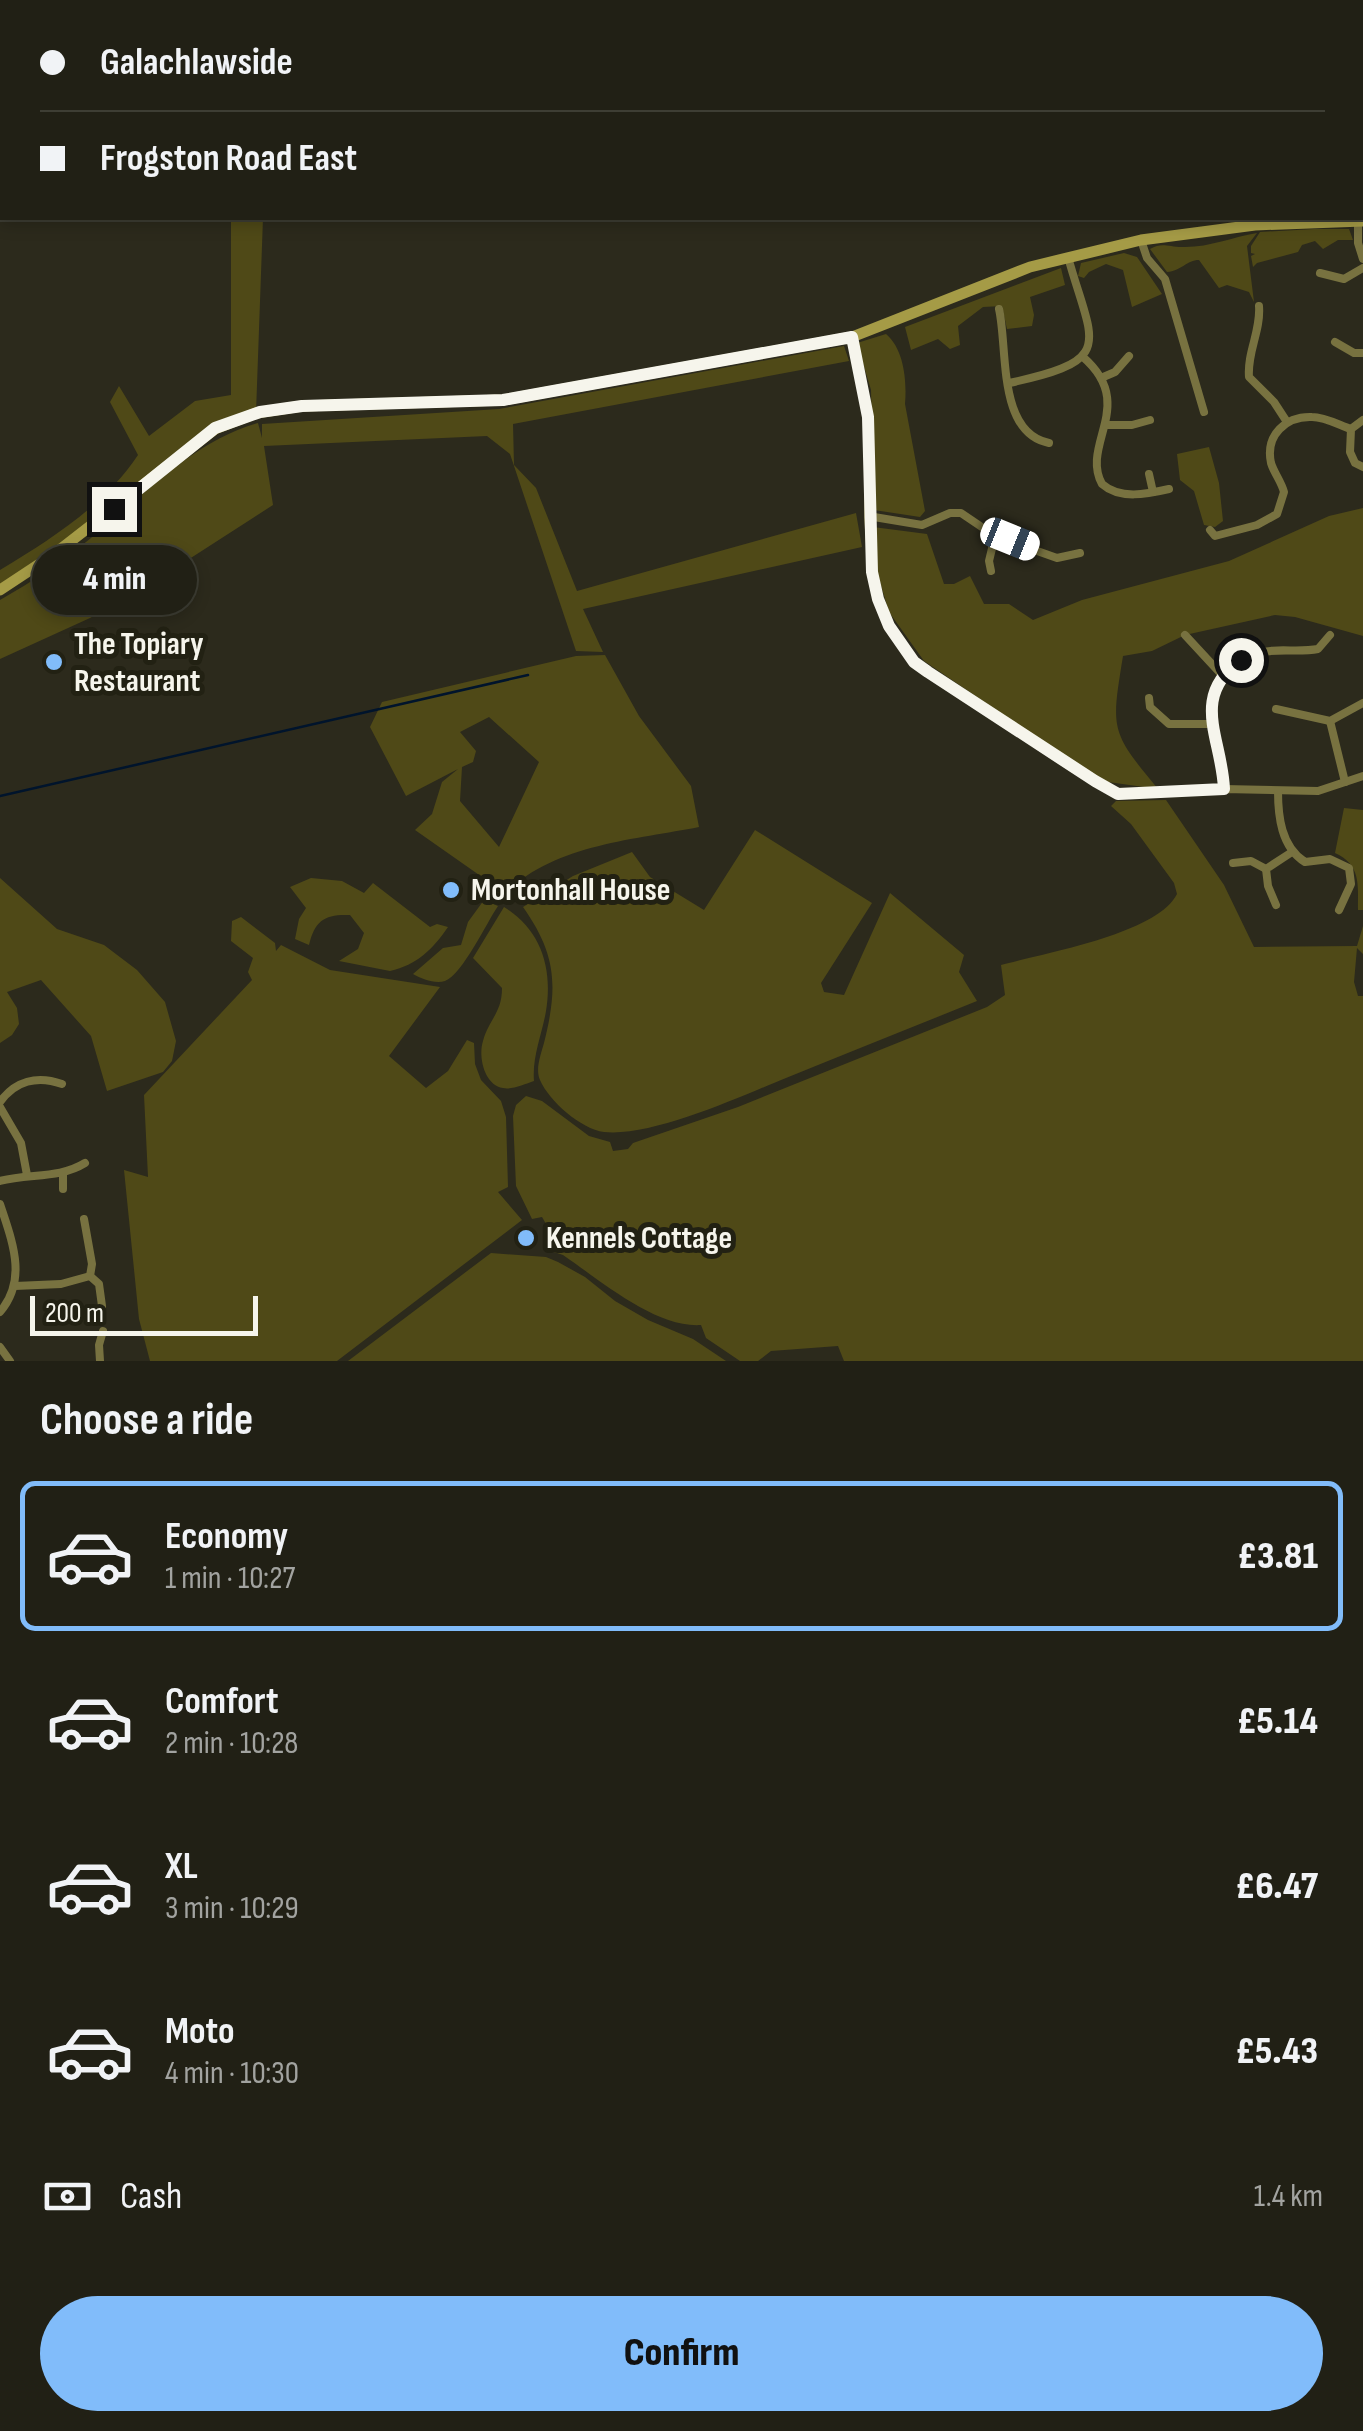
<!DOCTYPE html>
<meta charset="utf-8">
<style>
:root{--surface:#212015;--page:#2d2d22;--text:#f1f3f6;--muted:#a2a3a0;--line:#3e3e34;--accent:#81bcfa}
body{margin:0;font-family:"Sofia Sans Condensed",sans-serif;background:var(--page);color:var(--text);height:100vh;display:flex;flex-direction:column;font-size:38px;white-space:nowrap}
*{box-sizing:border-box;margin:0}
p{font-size:32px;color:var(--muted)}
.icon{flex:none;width:55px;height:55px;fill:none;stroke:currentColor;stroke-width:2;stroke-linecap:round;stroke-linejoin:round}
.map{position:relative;height:1361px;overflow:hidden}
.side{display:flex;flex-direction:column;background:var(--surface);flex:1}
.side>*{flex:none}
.hud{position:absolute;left:0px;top:0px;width:1365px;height:220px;box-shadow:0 5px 15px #0003,0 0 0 2px var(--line);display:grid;align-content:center;height:220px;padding:0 40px;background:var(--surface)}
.scale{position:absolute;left:30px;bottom:25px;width:228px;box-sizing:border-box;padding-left:10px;border:5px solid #f6f5ec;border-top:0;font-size:28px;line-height:35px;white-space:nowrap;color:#f6f5ec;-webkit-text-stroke:8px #222113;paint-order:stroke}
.end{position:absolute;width:45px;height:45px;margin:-22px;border:12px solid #f6f5ec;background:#111;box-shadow:0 0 0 5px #111}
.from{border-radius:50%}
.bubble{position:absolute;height:70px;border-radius:35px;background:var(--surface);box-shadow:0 5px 15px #0003,0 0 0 2px var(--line);font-size:32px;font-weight:800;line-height:70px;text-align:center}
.car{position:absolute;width:30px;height:60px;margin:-30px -15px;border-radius:12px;box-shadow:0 0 8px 2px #0007;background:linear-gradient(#fff 24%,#345 0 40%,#fff 0 76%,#345 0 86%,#fff 0)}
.hud b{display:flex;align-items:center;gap:35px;height:95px;font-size:38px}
.hud b+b{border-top:2px solid var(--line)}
.hud i{width:25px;height:25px;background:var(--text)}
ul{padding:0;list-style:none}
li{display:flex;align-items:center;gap:30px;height:150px;margin:0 20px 15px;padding:0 20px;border:5px solid transparent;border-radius:15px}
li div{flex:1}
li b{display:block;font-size:38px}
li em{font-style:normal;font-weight:800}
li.active{border-color:var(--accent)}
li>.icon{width:90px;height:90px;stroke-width:1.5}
h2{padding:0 40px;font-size:45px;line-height:120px}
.pay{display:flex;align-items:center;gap:25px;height:110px;padding:0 40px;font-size:38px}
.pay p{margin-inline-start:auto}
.button{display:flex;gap:20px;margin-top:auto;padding:20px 40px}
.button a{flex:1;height:115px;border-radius:60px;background:var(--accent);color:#111;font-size:40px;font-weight:800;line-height:115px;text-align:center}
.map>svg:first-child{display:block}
.green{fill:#4f4917;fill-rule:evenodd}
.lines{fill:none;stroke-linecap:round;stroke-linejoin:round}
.stream{stroke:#00142c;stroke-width:2.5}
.minor{stroke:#787240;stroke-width:8}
.secondary{stroke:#a59b46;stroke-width:11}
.route{stroke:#f6f5ec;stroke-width:12}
.poi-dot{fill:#81bcfa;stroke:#222113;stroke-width:4}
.labels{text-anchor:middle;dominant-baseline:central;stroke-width:10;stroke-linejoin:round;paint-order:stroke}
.poi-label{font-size:32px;font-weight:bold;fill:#f6f5ec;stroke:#222113;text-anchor:start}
</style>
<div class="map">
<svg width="1363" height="1361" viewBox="0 0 1363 1361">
<rect width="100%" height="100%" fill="#2c2a1c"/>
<g class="green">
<path d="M231,218H263L256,413L241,417L0,590V570C51,539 104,506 138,455L110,402L119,386L149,436L195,401L231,395Z"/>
<polygon points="1314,229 1349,229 1353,240 1338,240 1323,249 1315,241 1302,245 1298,252 1257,263 1253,267 1251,256 1255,254 1251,253 1251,246 1260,232"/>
<path d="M1257,233L1247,246L1254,302L1249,292L1227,285L1219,288L1199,260C1187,260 1181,271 1167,272L1150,249C1162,242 1168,247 1182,247C1208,248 1232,237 1257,233Z"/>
<polygon points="1124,253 1137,257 1162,294 1132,307 1123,270 1106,264 1089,272 1084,278 1078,276 1081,263"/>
<polygon points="1061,268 1065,285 1030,297 1034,315 1032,326 1007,329 1002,306 983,307 958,326 960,345 950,349 938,339 911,350 905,327"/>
<path d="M886,334C904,349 907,381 905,404L925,511L920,517L874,510L871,390L857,343Z"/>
<path d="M844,346L849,361L513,424L514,465L536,488L577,591L856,513L862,547L583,609L603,652L576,651L510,454L487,436L264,446L273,505L152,583L90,618L0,659V600C32,582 63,561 91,538C142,497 193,441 258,423L262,438V424L499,409Z"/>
<polygon points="1209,447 1219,483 1223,521 1215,527 1204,525 1194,491 1180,480 1177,454"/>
<path d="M1363,508V636L1295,617L1275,615L1185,635L1152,651L1123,656C1111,730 1110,731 1158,789L1101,781L924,661L889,612L877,572L873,527L927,534L944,584H954L970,576L984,604H1009L1033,620L1082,600L1229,561L1329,516Z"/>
<path d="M605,655L639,716L691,786L699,827C634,840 545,845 500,900L478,884L482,877L415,830L432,814L442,782L458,769L406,796L370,727L382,702L576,656ZM489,717L539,762L499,847L460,801L462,767L473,762L476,751L460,732Z"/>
<path d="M1166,800L1224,885L1254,947L1357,946L1363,926V954L1357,948L1354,982L1358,996H1363V1361H844L838,1346L771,1351L758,1361H740L706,1338L701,1325C655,1328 600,1280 563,1255L551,1251L552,1234L542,1217L532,1219L516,1186L513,1116L516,1105L526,1096L542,1101L589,1136L610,1142L613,1151L628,1149L633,1143L738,1107L987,1007L1005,995L1001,965C1044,953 1157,934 1177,894L1174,883L1131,824L1111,806L1116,801Z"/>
<path d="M1344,808L1363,810V910H1358C1358,884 1361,865 1335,853Z"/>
<path d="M755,830L872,903L821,983L824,992L844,995L890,893L964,955L959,972L977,1001C913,1027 849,1052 786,1078C739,1097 653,1137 604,1132C581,1129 549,1101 540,1080C535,1069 541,1054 544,1043C558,987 557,955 523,907L573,876L632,852L650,877L704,910Z"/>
<polygon points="0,878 57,929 104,945 137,970 165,1002 176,1041 172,1061 163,1072 107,1091 91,1036 41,980 7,992 17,1008 19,1024 12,1035 0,1043"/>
<path d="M311,878L342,881L364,893L373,883L430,927L437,924L448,927C433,949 417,965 390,971L339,961L358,949L364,933L350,915C325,914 315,920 309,945L295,939L299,919L306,908L290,887Z"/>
<path d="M484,900L498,906C487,922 462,975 445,981C435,984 422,979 413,974L443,948L461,945L468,922Z"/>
<path d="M504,907C541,930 553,968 546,1011C542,1035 532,1056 534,1081C525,1084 512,1090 503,1088C484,1085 478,1056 483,1041C489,1019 502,1013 502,988L473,958Z"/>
<polygon points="241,917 275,943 276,951 281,945 330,970 440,987 389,1056 426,1088 448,1071 467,1040 474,1043 475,1064 481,1080 501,1101 506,1117 508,1187 498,1192 522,1220 337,1361 150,1361 139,1319 124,1170 148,1177 144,1095 252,980 248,972 253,958 231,941 232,921"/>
<polygon points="491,1253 546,1257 558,1262 585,1277 615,1301 648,1320 693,1339 726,1361 348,1361"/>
</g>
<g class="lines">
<g class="stream">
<polyline points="0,88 2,88"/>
<polyline points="0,796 528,675"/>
</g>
<g class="minor">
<polyline points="1362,75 1363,75"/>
<polyline points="1358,221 1358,243 1363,259"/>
<polyline points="1141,240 1147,258 1165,279 1204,412"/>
<polyline points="1320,273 1344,279 1363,268"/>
<path d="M1259,306C1261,331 1247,352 1249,377L1274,402L1287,422"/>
<path d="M999,309C1008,348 997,433 1049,443"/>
<polyline points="852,337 868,417 868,516 873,584 889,626 914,662 1072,768 1118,794 1224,789 1318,791 1363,776"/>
<polyline points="1335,342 1354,353 1363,353"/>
<path d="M1083,357C1138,405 1080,444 1102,484C1120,500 1147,494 1169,489"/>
<polyline points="1101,378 1115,372 1129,356"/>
<path d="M1009,383C1118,360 1092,344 1068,257"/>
<polyline points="1363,420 1351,429 1350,452 1355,463 1363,467"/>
<polyline points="1107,425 1132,425 1150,420"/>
<polyline points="1149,474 1153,492"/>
<polyline points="868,516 922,525 950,513 961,513 995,536 1057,558 1080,553"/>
<path d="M1210,530L1215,536L1257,525L1277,514L1284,492C1281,481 1274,473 1271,463C1265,435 1286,416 1312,417C1325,417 1339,425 1351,429"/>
<polyline points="991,571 989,561 995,536"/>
<polyline points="1185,635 1222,675"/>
<polyline points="1149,698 1150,707 1169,724 1211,724"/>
<polyline points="1276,709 1330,721 1363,703"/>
<polyline points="1330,721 1345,782"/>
<path d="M1224,789C1222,740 1185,676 1255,654C1275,647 1297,653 1318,649L1330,635"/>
<path d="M1278,791C1278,816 1281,847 1305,862L1330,859L1349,868L1351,884L1339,910"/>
<polyline points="1233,863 1251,861 1266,869"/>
<polyline points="1276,905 1268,886 1266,869 1292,852"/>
<path d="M0,1102C15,1081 37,1075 62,1084"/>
<polyline points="0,1107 21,1143 27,1175"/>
<polyline points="63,1173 63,1189"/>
<path d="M0,1181C29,1173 59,1179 85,1163"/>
<path d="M0,1204C12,1241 28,1279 0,1312"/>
<polyline points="84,1219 92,1264 90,1276 99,1284 102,1306"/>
<polyline points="15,1286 61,1284 90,1276"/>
<polyline points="0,1347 10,1361"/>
<polyline points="100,1361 99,1345 103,1331"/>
</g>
<polyline class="secondary" points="0,590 53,555 215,429 256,413 302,406 503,400 852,337 1030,267 1141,240 1255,225 1363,221"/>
</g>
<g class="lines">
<path class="route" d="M114,509L215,428L260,412L302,406L503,400L852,337L868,417L872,572L878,599L889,626L914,662L928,672L1095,781L1118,794L1224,789C1222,738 1189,697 1241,660"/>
</g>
<g class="poi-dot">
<circle cx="54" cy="662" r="10"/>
<circle cx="451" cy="890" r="10"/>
<circle cx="526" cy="1238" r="10"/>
</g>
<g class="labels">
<g class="poi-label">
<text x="74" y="644">The Topiary<tspan x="74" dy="37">Restaurant</tspan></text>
<text x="471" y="890">Mortonhall House</text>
<text x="546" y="1238">Kennels Cottage</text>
</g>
</g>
</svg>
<div class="scale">200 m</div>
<i class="end from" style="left:1241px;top:660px"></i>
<i class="end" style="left:114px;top:509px"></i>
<div class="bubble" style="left:32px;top:545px;width:165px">4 min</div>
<i class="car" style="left:1010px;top:539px;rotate:112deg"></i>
<div class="hud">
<b><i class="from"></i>Galachlawside</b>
<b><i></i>Frogston Road East</b>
</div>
</div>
<section class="side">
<h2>Choose a ride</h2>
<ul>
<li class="active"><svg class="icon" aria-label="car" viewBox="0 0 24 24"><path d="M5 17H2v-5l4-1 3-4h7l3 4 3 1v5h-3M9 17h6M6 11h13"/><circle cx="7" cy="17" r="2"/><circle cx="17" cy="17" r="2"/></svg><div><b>Economy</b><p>1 min · 10:27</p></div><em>£3.81</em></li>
<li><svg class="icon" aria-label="car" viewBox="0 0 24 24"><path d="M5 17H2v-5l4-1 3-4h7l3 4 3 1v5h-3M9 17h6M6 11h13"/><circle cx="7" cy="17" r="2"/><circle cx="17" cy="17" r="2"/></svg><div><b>Comfort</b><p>2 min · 10:28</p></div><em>£5.14</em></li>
<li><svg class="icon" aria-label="car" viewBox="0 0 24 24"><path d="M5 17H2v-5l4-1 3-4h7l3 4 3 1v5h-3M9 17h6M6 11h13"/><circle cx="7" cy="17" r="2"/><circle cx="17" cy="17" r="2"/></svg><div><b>XL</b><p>3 min · 10:29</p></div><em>£6.47</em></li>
<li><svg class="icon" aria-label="car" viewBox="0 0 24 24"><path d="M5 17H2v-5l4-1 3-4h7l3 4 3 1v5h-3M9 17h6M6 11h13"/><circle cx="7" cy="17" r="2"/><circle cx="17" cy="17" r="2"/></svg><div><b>Moto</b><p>4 min · 10:30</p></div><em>£5.43</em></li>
</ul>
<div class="pay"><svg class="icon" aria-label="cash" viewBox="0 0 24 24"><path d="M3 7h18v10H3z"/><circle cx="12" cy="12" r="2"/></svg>Cash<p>1.4 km</p></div>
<div class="button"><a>Confirm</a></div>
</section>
